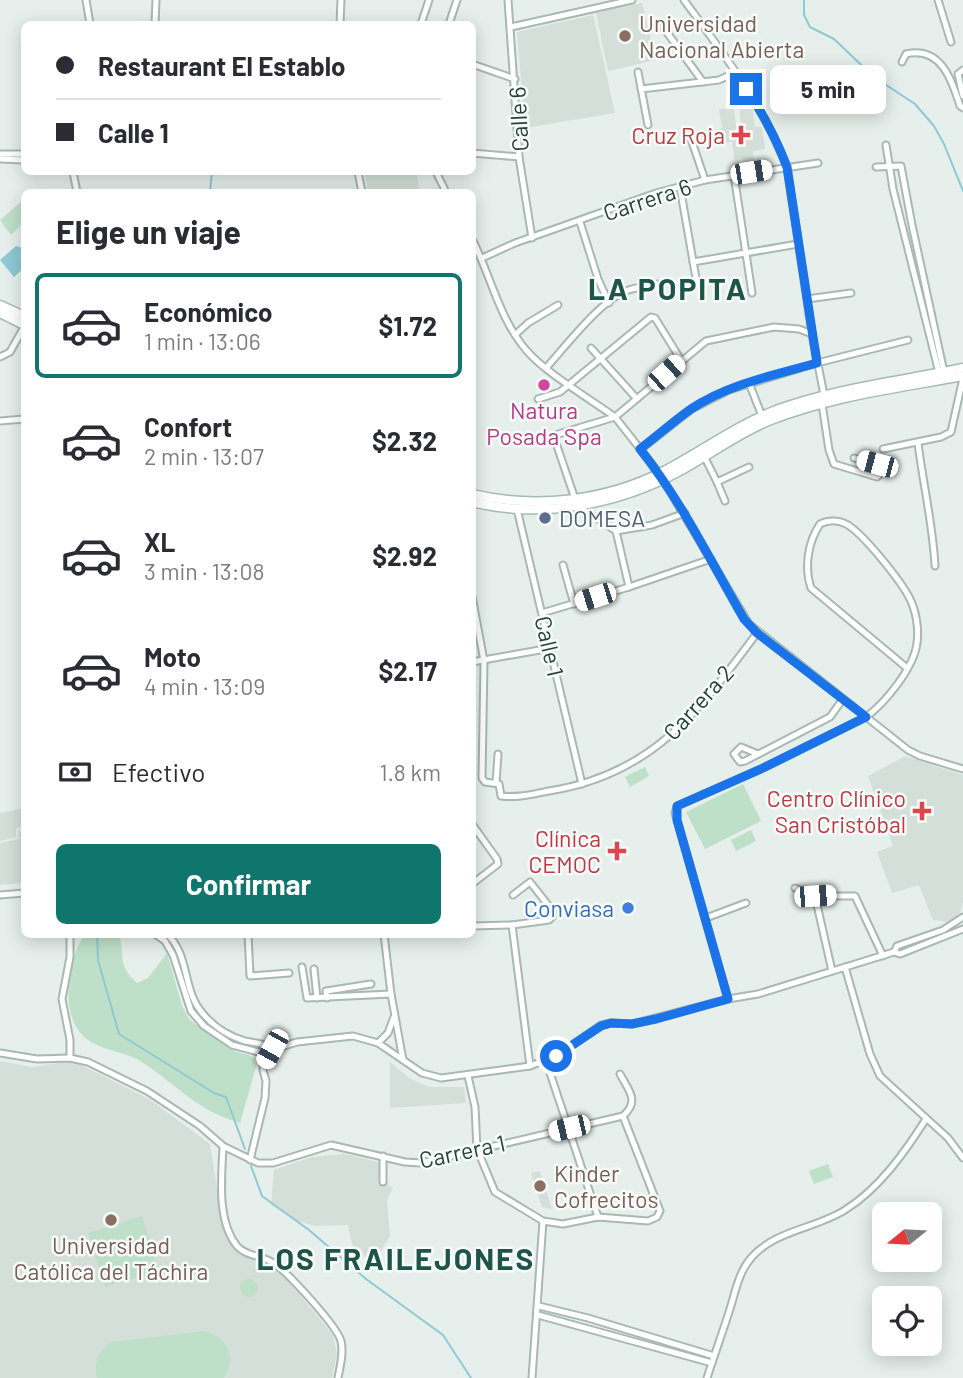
<!DOCTYPE html>
<html lang="es">
<meta charset="utf-8">
<style>
:root{--surface:#fff;--page:#f7f7f7;--text:#2b2b33;--muted:#7c7c81;--line:#e1e1e2;--accent:#0f766e}
body{margin:0;font-family:Barlow,sans-serif;background:var(--page);color:var(--text);height:100vh;display:flex;flex-direction:column;font-size:26px;white-space:nowrap}
*{box-sizing:border-box;margin:0}
p{font-size:23px;color:var(--muted)}
.icon{flex:none;width:38px;height:38px;fill:none;stroke:currentColor;stroke-width:2;stroke-linecap:round;stroke-linejoin:round}
.map{position:relative;flex:1;overflow:hidden}
.side{position:absolute;left:21px;top:189px;width:455px;height:749px;display:flex;flex-direction:column;background:var(--surface);border-radius:10px;box-shadow:0 4px 18px #0003}
.side>*{flex:none}
.top-card{position:absolute;left:21px;top:21px;width:455px;height:154px;border-radius:10px;box-shadow:0 4px 18px #0003;display:grid;align-content:center;height:154px;padding:0 35px;background:var(--surface)}
.needle{width:46px;rotate:252deg}
.controls{position:absolute;left:872px;top:1202px;display:grid;gap:14px}
.controls a{display:grid;place-items:center;width:70px;height:70px;border-radius:10px;background:var(--surface);box-shadow:0 4px 18px #0003;font-size:35px}
.end{position:absolute;width:32px;height:32px;margin:-16px;border:9px solid #1a73e8;background:#fff;box-shadow:0 0 0 4px #fff}
.from{border-radius:50%}
.bubble{position:absolute;height:49px;border-radius:10px;background:var(--surface);box-shadow:0 4px 18px #0003;font-size:23px;font-weight:700;line-height:49px;text-align:center}
.car{position:absolute;width:21px;height:42px;margin:-21px -10px;border-radius:9px;box-shadow:0 0 5px 2px #0007;background:linear-gradient(#fff 24%,#345 0 40%,#fff 0 76%,#345 0 86%,#fff 0)}
.top-card b{display:flex;align-items:center;gap:24px;height:66px;font-size:26px}
.top-card b+b{border-top:2px solid var(--line)}
.top-card i{width:18px;height:18px;background:var(--text)}
ul{padding:0;list-style:none}
li{display:flex;align-items:center;gap:21px;height:105px;margin:0 14px 10px;padding:0 21px;border:4px solid transparent;border-radius:10px}
li div{flex:1}
li b{display:block;font-size:26px}
li em{font-style:normal;font-weight:700}
li.on{border-color:var(--accent)}
li>.icon{width:63px;height:63px;stroke-width:1.5}
h2{padding:0 35px;font-size:32px;line-height:84px}
.pay{display:flex;align-items:center;gap:18px;height:77px;padding:0 35px;font-size:26px}
.pay p{margin-inline-start:auto}
.primary-button{display:flex;gap:14px;margin-top:auto;padding:14px 35px}
.primary-button a{flex:1;height:80px;border-radius:10px;background:var(--accent);color:#fff;font-size:28px;font-weight:700;line-height:80px;text-align:center}
.map>svg:first-child{display:block}
.built{fill:#d4dfda}
.green{fill:#bfe0c8}
.water{fill:#8ec9d4}
.lines{fill:none;stroke-linecap:round;stroke-linejoin:round}
.stream{stroke:#8ec9d4;stroke-width:2}
.street-casing{stroke:#a8b8b2;stroke-width:9}
.secondary-casing{stroke:#a4bbb3;stroke-width:11}
.street{stroke:#fff;stroke-width:5}
.secondary{stroke:#fff;stroke-width:8}
.route{stroke:#1a73e8;stroke-width:9}
.education-dot{fill:#8d6e63;stroke:#f7fbf9;stroke-width:2.5}
.health-dot{fill:#e0444e;stroke:#f7fbf9;stroke-width:2.5}
.hotel-dot{fill:#d1479c;stroke:#f7fbf9;stroke-width:2.5}
.service-dot{fill:#5c6f8a;stroke:#f7fbf9;stroke-width:2.5}
.shop-dot{fill:#3f7fe0;stroke:#f7fbf9;stroke-width:2.5}
.labels{text-anchor:middle;dominant-baseline:central;stroke-width:5;stroke-linejoin:round;paint-order:stroke}
.education-label{font-size:23px;fill:#785e54;stroke:#f7fbf9;text-anchor:start}
.street-label{font-size:23px;fill:#24423a;stroke:#f7fbf9}
.health-label{font-size:23px;fill:#be3a42;stroke:#f7fbf9;text-anchor:end}
.hotel-label{font-size:23px;fill:#b23c85;stroke:#f7fbf9}
.service-label{font-size:23px;fill:#4e5e75;stroke:#f7fbf9;text-anchor:start}
.shop-label{font-size:23px;fill:#366cbe;stroke:#f7fbf9;text-anchor:end}
.district-label{font-size:30px;font-weight:bold;letter-spacing:2px;fill:#1f5548;stroke:#f7fbf9}
</style>
<div class="map">
<svg width="963" height="1378" viewBox="0 0 963 1378">
<rect width="100%" height="100%" fill="#e6efeb"/>
<g class="built">
<polygon points="642,3 656,60 608,71 596,12"/>
<polygon points="593,15 615,113 525,128 517,32"/>
<polygon points="752,105 755,127 762,127 765,149 753,151 754,161 743,163 742,158 734,159 732,142 719,143 718,129 722,128 719,109 734,107 736,126 741,126 739,106"/>
<polygon points="383,172 416,172 420,192 368,192 365,174"/>
<polygon points="905,756 963,775 963,902 960,913 950,922 933,920 919,885 892,893 877,852 893,846 868,776"/>
<polygon points="24,808 24,827 16,828 16,837 0,841 0,813"/>
<polygon points="24,830 24,883 0,885 0,843 19,839 18,831"/>
<polygon points="0,1061 32,1067 64,1062 79,1064 149,1099 210,1144 224,1231 239,1252 260,1260 280,1271 333,1335 337,1354 332,1378 0,1378"/>
<polygon points="390,1062 409,1078 429,1087 464,1087 466,1103 390,1108"/>
<polygon points="345,1154 386,1164 388,1185 393,1188 387,1200 390,1236 380,1252 366,1257 353,1248 348,1225 315,1226 297,1221 271,1205 274,1170 312,1157"/>
<polygon points="540,1171 552,1209 542,1207 533,1180 531,1173"/>
</g>
<g class="green">
<polygon points="24,199 24,222 11,235 0,220"/>
<polygon points="645,767 649,776 630,787 625,777"/>
<polygon points="743,784 761,821 705,849 686,812"/>
<polygon points="751,830 756,841 736,851 731,840"/>
<path d="M84,935H119C126,958 116,964 137,983L148,978L167,953L182,1006L189,1019L225,1046L237,1052L249,1055L254,1059L256,1067L240,1123C198,1111 179,1087 145,1064C129,1052 108,1052 91,1042C57,1022 67,962 84,935Z"/>
<polygon points="828,1164 833,1177 814,1184 809,1171"/>
<polygon points="142,1216 159,1271 105,1287 88,1233"/>
<circle cx="249" cy="1288" r="9"/>
<path d="M204,1331C228,1336 237,1358 224,1378H97C93,1362 98,1350 112,1342Z"/>
</g>
<polygon class="water" points="16,246 22,248 23,252 20,256 24,261 24,268 14,277 0,260"/>
<g class="lines">
<g class="stream">
<polyline points="804,0 804,15 810,27 834,39 874,77 915,104 934,126 944,144 963,191"/>
<polyline points="210,192 212,172"/>
<polyline points="97,934 98,960 119,1034 214,1093 226,1097 245,1149"/>
<polyline points="251,1166 262,1196 309,1230 366,1279 443,1335 471,1378"/>
</g>
<g class="street-casing">
<g id="street">
<polyline points="86,0 90,24"/>
<polyline points="508,0 519,157 532,238"/>
<path d="M684,0C722,52 764,106 787,167L812,334L824,395"/>
<polyline points="938,0 951,42"/>
<polyline points="155,24 156,0"/>
<polyline points="340,24 341,0"/>
<polyline points="421,24 429,0"/>
<polyline points="449,24 457,0"/>
<polyline points="511,27 632,0"/>
<polyline points="663,27 703,82"/>
<path d="M902,62L906,54C941,46 952,80 960,106L963,108"/>
<polyline points="472,64 515,79"/>
<polyline points="963,70 958,74 963,96"/>
<polyline points="638,72 648,125"/>
<polyline points="641,89 719,80 734,73"/>
<polyline points="689,133 705,180"/>
<polyline points="886,145 893,189 939,373"/>
<polyline points="472,153 519,157"/>
<polyline points="0,154 24,154"/>
<polyline points="0,159 24,160"/>
<polyline points="876,167 901,166 912,225 944,372"/>
<polyline points="73,172 77,192"/>
<polyline points="358,172 362,192"/>
<polyline points="436,172 446,192"/>
<polyline points="734,175 752,293"/>
<polyline points="680,187 697,284"/>
<polyline points="580,222 598,279 609,303"/>
<path d="M472,239C491,276 499,319 527,351C546,373 590,399 615,417L659,473L749,624L908,750L920,756L963,769"/>
<polyline points="482,258 515,243 656,193 705,180 818,163"/>
<polyline points="693,262 798,244"/>
<polyline points="807,299 851,293"/>
<polyline points="515,335 528,323 558,305"/>
<polyline points="591,348 637,399"/>
<polyline points="0,357 10,352 24,327"/>
<path d="M546,368C565,347 600,301 626,291C636,287 647,286 658,284"/>
<polyline points="749,383 762,416"/>
<polyline points="538,399 560,392 651,317 655,318 681,360"/>
<polyline points="822,404 829,450 834,464 877,477 879,475 879,467 877,464 854,458"/>
<polyline points="0,421 24,419"/>
<polyline points="552,436 615,417 706,341 774,327 799,329 812,334"/>
<path d="M918,443C923,484 933,525 935,566"/>
<polyline points="557,446 575,499"/>
<polyline points="641,449 692,409 729,390 817,363 908,340"/>
<polyline points="883,449 941,437 951,432 963,378"/>
<polyline points="704,456 717,482 749,467"/>
<polyline points="717,482 725,501"/>
<polyline points="578,506 616,531 652,525 685,513"/>
<polyline points="517,509 582,784"/>
<polyline points="616,531 629,587"/>
<polyline points="563,565 574,604"/>
<path d="M472,596L484,661L482,778L485,782L499,784L501,796C517,798 534,794 549,791C652,775 699,711 757,633"/>
<polyline points="542,613 629,587 711,559"/>
<polyline points="472,662 551,648"/>
<polyline points="758,754 741,747 734,754 740,762 745,761 830,717 843,699"/>
<polyline points="496,783 498,754"/>
<polyline points="472,824 497,859 498,864 472,884"/>
<polyline points="795,888 815,896 855,896 883,956"/>
<polyline points="0,895 24,893"/>
<polyline points="815,896 832,971"/>
<polyline points="706,918 746,903"/>
<polyline points="512,925 530,1066"/>
<polyline points="472,926 512,925 549,920 553,916 552,910 530,882 513,895"/>
<polyline points="70,934 70,957 62,999 70,1040 70,1058"/>
<polyline points="155,934 165,941 173,955 191,1011 204,1026 232,1045 262,1053 297,1042 353,1036 378,1043 422,1073 441,1078 530,1066 556,1056 601,1025 611,1023 632,1024 728,999 758,994 894,952 900,954 963,929"/>
<path d="M167,934C189,954 183,988 200,1010C211,1025 228,1036 245,1041C255,1043 264,1043 272,1049"/>
<polyline points="248,934 250,976 289,973"/>
<polyline points="384,934 391,994 403,1060"/>
<polyline points="894,952 897,946 943,930 963,917"/>
<polyline points="302,967 307,998 391,994"/>
<polyline points="845,967 870,1054 880,1076 948,1138 963,1158"/>
<polyline points="314,969 317,998"/>
<polyline points="327,998 326,991 371,984"/>
<path d="M728,999L677,820L675,813L677,806L763,768L866,717C885,703 914,668 917,643C919,628 916,610 909,597C900,580 862,532 846,524C838,520 828,520 820,524C808,542 804,567 811,588L907,668"/>
<polyline points="378,1043 388,1033 394,1017"/>
<polyline points="0,1053 37,1059 70,1058 88,1062 147,1091 200,1126 223,1146 258,1163 273,1163 331,1145 405,1162 421,1163 623,1116"/>
<polyline points="546,1061 598,1217"/>
<path d="M620,1074C629,1091 640,1101 623,1116"/>
<polyline points="468,1076 475,1107 477,1149 495,1192 543,1221 563,1224 598,1217 648,1221 657,1217 660,1211 623,1116"/>
<path d="M223,1146C222,1176 216,1220 237,1246C246,1257 264,1255 275,1264C289,1274 337,1326 341,1341C344,1353 340,1366 338,1378"/>
<polyline points="250,1160 265,1098 266,1081 263,1070 264,1062 270,1051"/>
<polyline points="383,1182 383,1156"/>
<polyline points="539,1306 588,1318 714,1356"/>
<polyline points="538,1315 712,1363"/>
<polyline points="532,1378 543,1221"/>
<path d="M707,1378C714,1356 722,1334 729,1312C735,1294 738,1273 751,1258C775,1230 815,1229 845,1210C879,1189 905,1152 926,1119"/>
</g>
</g>
<g class="secondary-casing">
<g id="secondary">
<polyline points="0,305 24,316"/>
<polyline points="0,313 24,325"/>
<path d="M472,494C536,509 606,501 664,471C702,451 736,426 776,410C836,388 901,381 963,368"/>
<path d="M472,502C541,519 617,505 678,472C710,455 738,433 771,420C832,396 899,388 963,376"/>
</g>
</g>
<use href="#street" class="street"/>
<use href="#secondary" class="secondary"/>
</g>
<g class="lines">
<path class="route" d="M556,1056L601,1026L611,1023L632,1024L656,1019L728,999L677,820V806L763,768L866,717L757,633L744,619C711,562 682,502 640,449C657,436 674,421 691,409C728,384 775,375 817,363L787,167C776,139 763,113 746,89"/>
</g>
<g class="education-dot">
<circle cx="625" cy="36" r="7"/>
<circle cx="540" cy="1186" r="7"/>
<circle cx="111" cy="1220" r="7"/>
</g>
<g class="health-dot">
<path d="M737.5 124.5h7v7h7v7h-7v7h-7v-7h-7v-7h7z"/>
<path d="M918.5 800.5h7v7h7v7h-7v7h-7v-7h-7v-7h7z"/>
<path d="M613.5 840.5h7v7h7v7h-7v7h-7v-7h-7v-7h7z"/>
</g>
<circle class="hotel-dot" cx="544" cy="385" r="7"/>
<circle class="service-dot" cx="545" cy="518" r="7"/>
<circle class="shop-dot" cx="628" cy="908" r="7"/>
<g class="labels">
<g class="education-label">
<text x="639" y="23">Universidad<tspan x="639" dy="26">Nacional Abierta</tspan></text>
<text x="554" y="1173">Kinder<tspan x="554" dy="26">Cofrecitos</tspan></text>
<text x="111" y="1245" text-anchor="middle">Universidad<tspan x="111" dy="26">Católica del Táchira</tspan></text>
</g>
<g class="street-label">
<text transform="translate(518 119) rotate(-93)">Calle 6</text>
<text transform="translate(647 199) rotate(-18)">Carrera 6</text>
<text transform="translate(550 646) rotate(77)">Calle 1</text>
<text transform="translate(698 702) rotate(-48)">Carrera 2</text>
<text transform="translate(462 1151) rotate(-12)">Carrera 1</text>
</g>
<g class="health-label">
<text x="725" y="135">Cruz Roja</text>
<text x="906" y="798">Centro Clínico<tspan x="906" dy="26">San Cristóbal</tspan></text>
<text x="601" y="838">Clínica<tspan x="601" dy="26">CEMOC</tspan></text>
</g>
<g class="hotel-label">
<text x="544" y="410">Natura<tspan x="544" dy="26">Posada Spa</tspan></text>
</g>
<g class="service-label">
<text x="559" y="518">DOMESA</text>
</g>
<g class="shop-label">
<text x="614" y="908">Conviasa</text>
</g>
<g class="district-label">
<text x="668" y="288">LA POPITA</text>
<text x="396" y="1258">LOS FRAILEJONES</text>
</g>
</g>
</svg>
<div class="controls">
<a><svg class="needle" viewBox="-14 -14 28 28"><path d="M0-13l5 13h-10z" fill="#e53935"/><path d="M0 13l5-13h-10z" fill="#7c7c81"/></svg></a>
<a><svg class="icon" aria-label="locate" viewBox="0 0 24 24"><circle cx="12" cy="12" r="6"/><path d="M12 2v4M12 18v4M2 12h4M18 12h4"/></svg></a>
</div>
<i class="end from" style="left:556px;top:1056px"></i>
<i class="end" style="left:746px;top:89px"></i>
<div class="bubble" style="left:770px;top:65px;width:116px">5 min</div>
<i class="car" style="left:751px;top:172px;rotate:81deg"></i>
<i class="car" style="left:666px;top:373px;rotate:48deg"></i>
<i class="car" style="left:877px;top:464px;rotate:285deg"></i>
<i class="car" style="left:595px;top:597px;rotate:252deg"></i>
<i class="car" style="left:815px;top:896px;rotate:86deg"></i>
<i class="car" style="left:272px;top:1049px;rotate:209deg"></i>
<i class="car" style="left:569px;top:1128px;rotate:257deg"></i>
<div class="top-card">
<b><i class="from"></i>Restaurant El Establo</b>
<b><i></i>Calle 1</b>
</div>
<section class="side">
<h2>Elige un viaje</h2>
<ul>
<li class="on"><svg class="icon" aria-label="car" viewBox="0 0 24 24"><path d="M5 17H2v-5l4-1 3-4h7l3 4 3 1v5h-3M9 17h6M6 11h13"/><circle cx="7" cy="17" r="2"/><circle cx="17" cy="17" r="2"/></svg><div><b>Económico</b><p>1 min · 13:06</p></div><em>$1.72</em></li>
<li><svg class="icon" aria-label="car" viewBox="0 0 24 24"><path d="M5 17H2v-5l4-1 3-4h7l3 4 3 1v5h-3M9 17h6M6 11h13"/><circle cx="7" cy="17" r="2"/><circle cx="17" cy="17" r="2"/></svg><div><b>Confort</b><p>2 min · 13:07</p></div><em>$2.32</em></li>
<li><svg class="icon" aria-label="car" viewBox="0 0 24 24"><path d="M5 17H2v-5l4-1 3-4h7l3 4 3 1v5h-3M9 17h6M6 11h13"/><circle cx="7" cy="17" r="2"/><circle cx="17" cy="17" r="2"/></svg><div><b>XL</b><p>3 min · 13:08</p></div><em>$2.92</em></li>
<li><svg class="icon" aria-label="car" viewBox="0 0 24 24"><path d="M5 17H2v-5l4-1 3-4h7l3 4 3 1v5h-3M9 17h6M6 11h13"/><circle cx="7" cy="17" r="2"/><circle cx="17" cy="17" r="2"/></svg><div><b>Moto</b><p>4 min · 13:09</p></div><em>$2.17</em></li>
</ul>
<div class="pay"><svg class="icon" aria-label="cash" viewBox="0 0 24 24"><path d="M3 7h18v10H3z"/><circle cx="12" cy="12" r="2"/></svg>Efectivo<p>1.8 km</p></div>
<div class="primary-button"><a>Confirmar</a></div>
</section>
</div>
